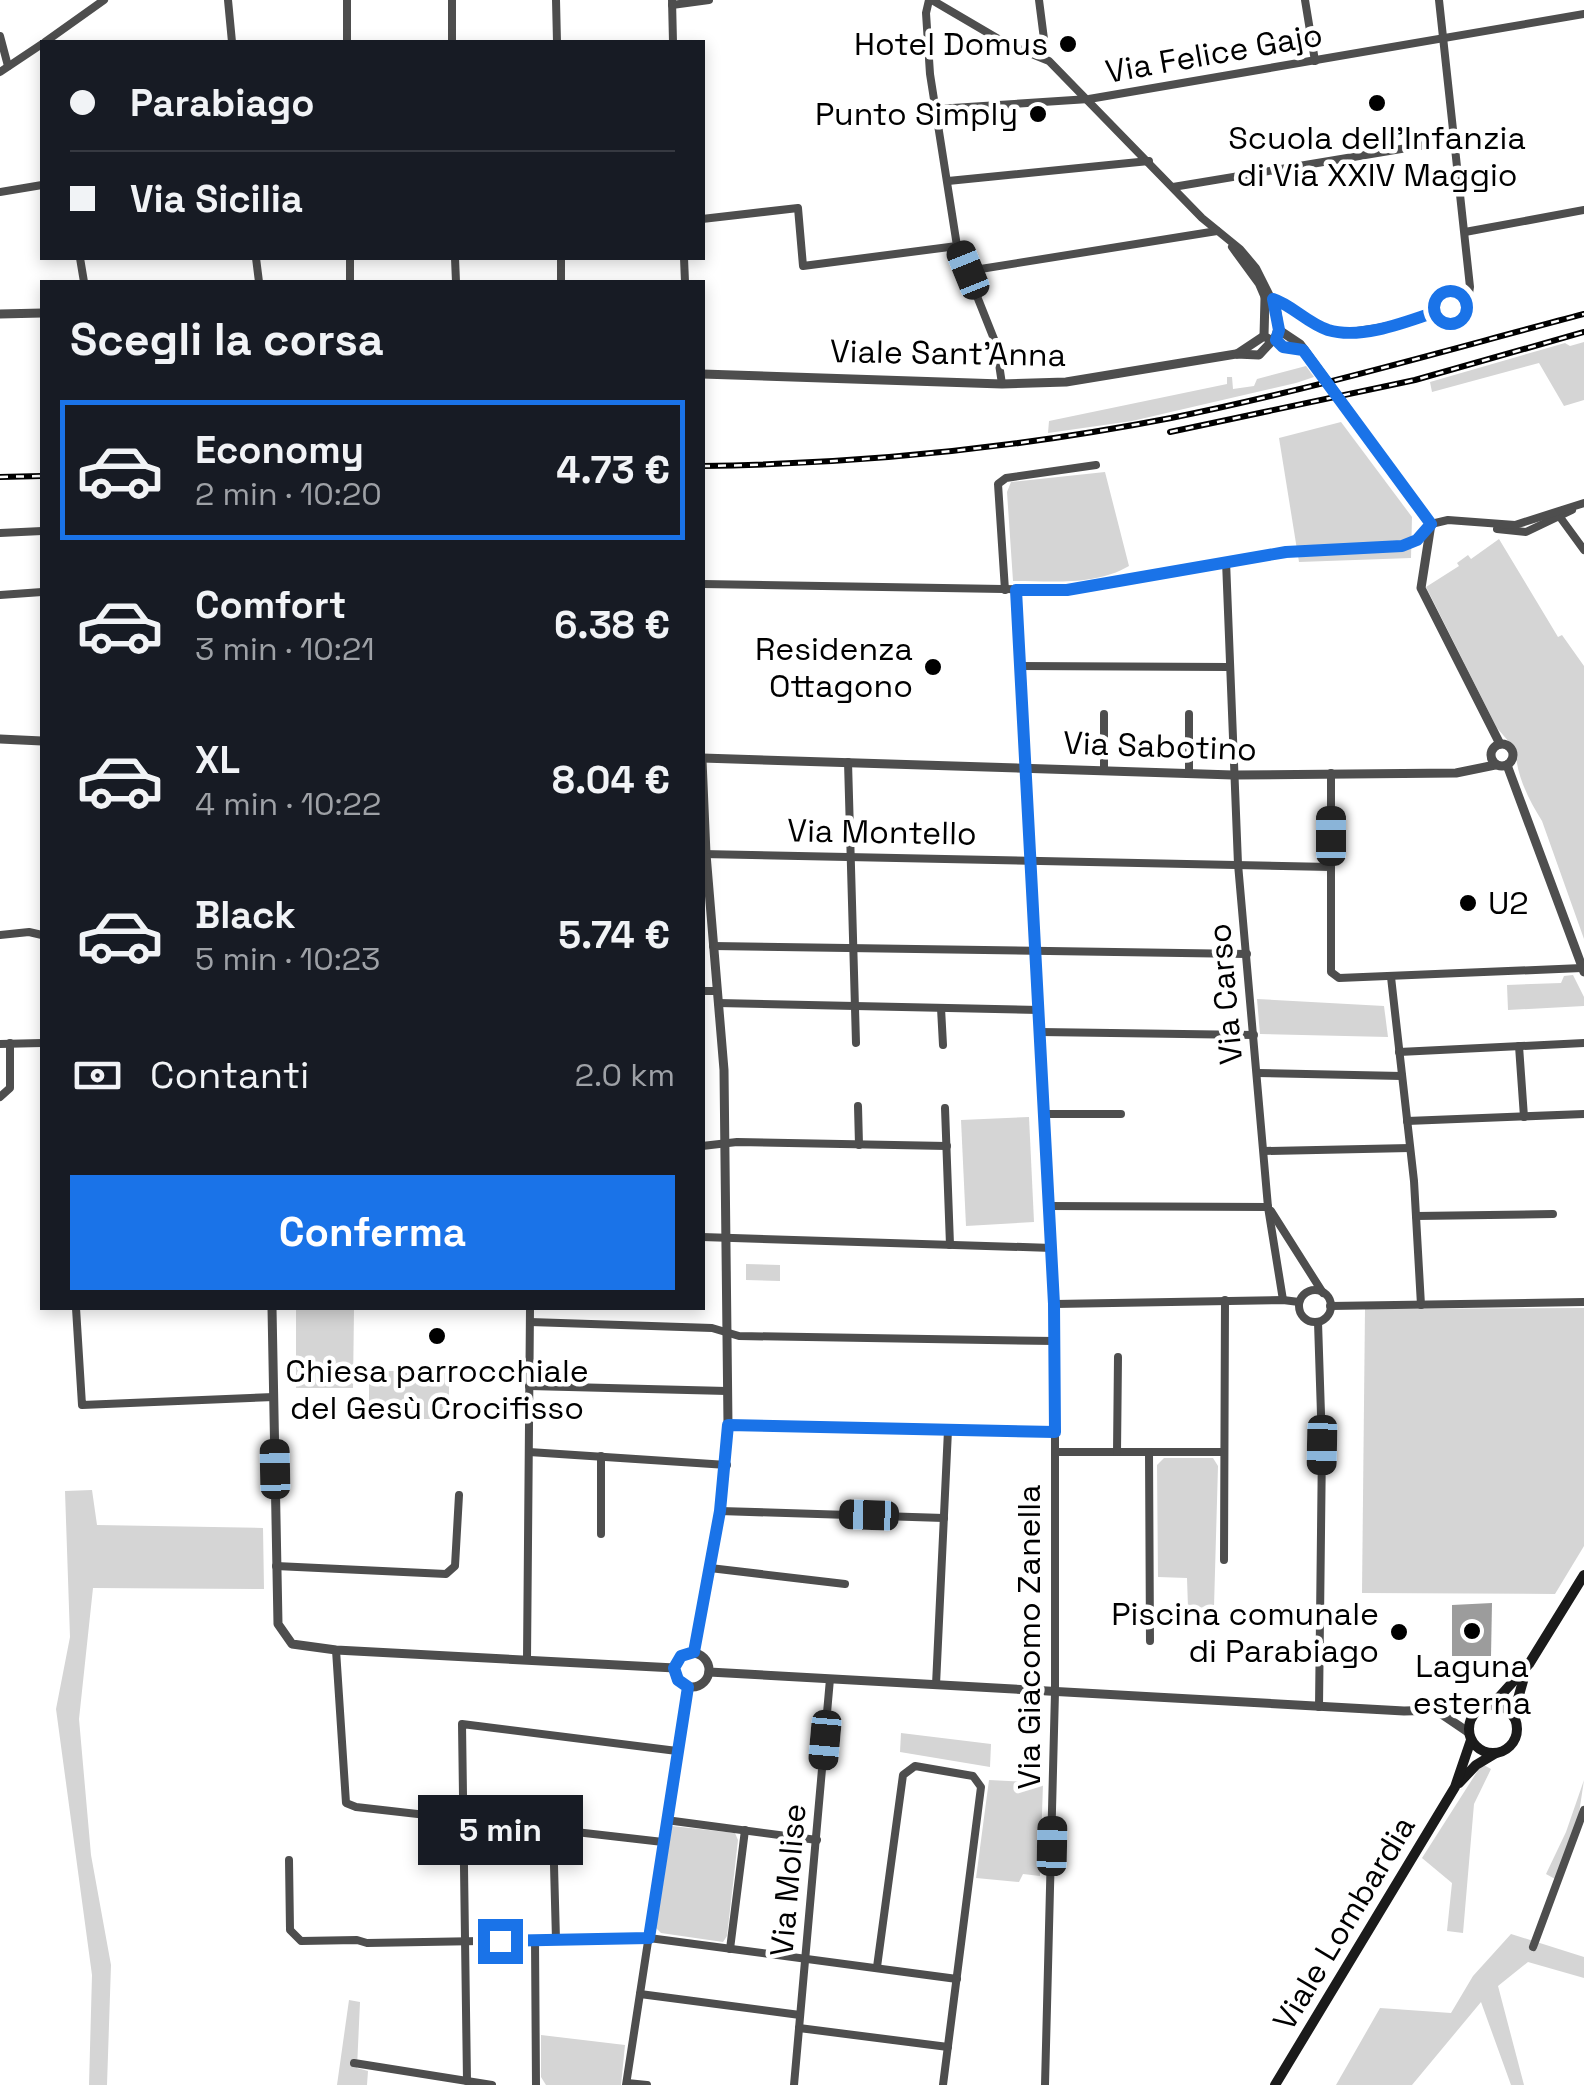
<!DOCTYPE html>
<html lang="it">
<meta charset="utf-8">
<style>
:root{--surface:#171b24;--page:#242831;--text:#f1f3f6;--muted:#9ea1a6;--line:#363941;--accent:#1a73e8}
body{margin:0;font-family:"Space Grotesk",sans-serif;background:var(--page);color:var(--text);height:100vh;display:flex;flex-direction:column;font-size:38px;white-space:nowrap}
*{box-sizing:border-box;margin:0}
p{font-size:32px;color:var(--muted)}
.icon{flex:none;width:55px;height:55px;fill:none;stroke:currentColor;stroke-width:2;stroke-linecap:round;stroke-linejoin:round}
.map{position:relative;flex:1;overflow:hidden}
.drawer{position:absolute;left:40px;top:280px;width:665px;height:1030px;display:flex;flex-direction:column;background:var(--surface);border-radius:0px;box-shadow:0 5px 15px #0003}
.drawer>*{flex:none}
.guide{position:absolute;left:40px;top:40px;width:665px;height:220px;border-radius:0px;box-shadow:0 5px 15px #0003;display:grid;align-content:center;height:220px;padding:0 30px;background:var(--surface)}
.end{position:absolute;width:45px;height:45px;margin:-22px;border:12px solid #1a73e8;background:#fff;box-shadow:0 0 0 5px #fff}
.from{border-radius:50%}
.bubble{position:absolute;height:70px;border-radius:0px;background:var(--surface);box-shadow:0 5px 15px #0003;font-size:32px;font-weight:700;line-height:70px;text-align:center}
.car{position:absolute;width:30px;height:60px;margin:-30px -15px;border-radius:12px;box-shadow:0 0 8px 2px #0007;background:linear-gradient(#222 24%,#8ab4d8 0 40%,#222 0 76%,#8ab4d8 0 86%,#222 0)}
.guide b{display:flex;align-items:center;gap:35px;height:95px;font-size:38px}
.guide b+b{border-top:2px solid var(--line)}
.guide i{width:25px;height:25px;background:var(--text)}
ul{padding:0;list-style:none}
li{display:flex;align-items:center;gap:30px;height:140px;margin:0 20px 15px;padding:0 10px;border:5px solid transparent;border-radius:0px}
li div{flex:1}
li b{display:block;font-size:38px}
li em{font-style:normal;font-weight:700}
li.active{border-color:var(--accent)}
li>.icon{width:90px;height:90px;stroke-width:1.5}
h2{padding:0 30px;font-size:45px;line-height:120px}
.pay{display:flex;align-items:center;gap:25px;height:110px;padding:0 30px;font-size:38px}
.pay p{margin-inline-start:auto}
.button{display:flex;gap:20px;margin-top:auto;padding:20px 30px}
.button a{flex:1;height:115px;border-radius:0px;background:var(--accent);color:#fff;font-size:40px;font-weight:700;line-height:115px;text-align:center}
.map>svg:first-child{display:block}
.green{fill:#d5d5d5}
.water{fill:#9c9c9c}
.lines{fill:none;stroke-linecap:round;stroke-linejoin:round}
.minor{stroke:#4e4e4e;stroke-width:8}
.tertiary{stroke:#4e4e4e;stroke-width:9}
.secondary{stroke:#1b1b1b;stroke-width:10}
.rail-casing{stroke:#000;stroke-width:6}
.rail{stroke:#fff;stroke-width:2.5;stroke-dasharray:8;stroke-linecap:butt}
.route{stroke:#1a73e8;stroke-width:12}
.poi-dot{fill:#000;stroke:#fff;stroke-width:4}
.labels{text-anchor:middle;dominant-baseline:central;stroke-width:9;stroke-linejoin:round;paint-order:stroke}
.poi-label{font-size:32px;fill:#000;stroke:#fff;text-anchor:end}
.street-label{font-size:32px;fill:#000;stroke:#fff}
</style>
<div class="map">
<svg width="1584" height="2085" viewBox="0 0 1584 2085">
<rect width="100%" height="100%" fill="#fff"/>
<g class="green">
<polygon points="1584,342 1584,400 1564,406 1539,363 1432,392 1430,382 1565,343 1570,346"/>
<polygon points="1306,366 1314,377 1296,383 1132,421 1048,433 1049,421 1227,384 1227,377 1232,377 1233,389 1254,386 1257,379"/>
<polygon points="1341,422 1412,517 1411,558 1299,562 1279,438"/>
<path d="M1105,472L1129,566C1095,586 1051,581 1013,581L1007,492L1011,482Z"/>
<path d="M1499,539L1558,637L1562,635L1584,666V939L1542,821C1529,801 1515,772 1516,750L1497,728L1426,587L1459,566L1457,563L1468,555L1471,559Z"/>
<polygon points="1573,975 1584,997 1584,1006 1508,1010 1507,985 1561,983 1564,976"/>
<polygon points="1257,999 1384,1006 1388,1037 1260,1034"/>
<polygon points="1029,1117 1034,1222 966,1226 961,1120"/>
<polygon points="746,1264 780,1265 780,1281 746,1280"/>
<polygon points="296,1308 354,1308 353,1388 296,1388"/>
<polygon points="1584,1308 1584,1546 1555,1594 1362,1593 1365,1309"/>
<rect x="369" y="1371" width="80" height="48"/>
<polygon points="1164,1458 1213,1458 1218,1466 1214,1607 1188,1608 1187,1578 1158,1577 1157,1465"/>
<polygon points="92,1490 97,1525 263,1528 264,1589 93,1588 79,1719 91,1855 111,1965 107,2085 89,2085 92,1975 56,1709 70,1637 65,1491"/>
<polygon points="901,1733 991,1744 990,1767 900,1752"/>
<polygon points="1482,1764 1491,1769 1474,1804 1463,1933 1447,1931 1452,1883 1422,1858"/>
<polygon points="989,1780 1043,1783 1040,1876 1023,1874 1019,1882 976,1878"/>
<polygon points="1584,1780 1578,1820 1555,1879 1546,1874 1566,1832"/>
<polygon points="672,1826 735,1833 738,1840 727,1936 723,1942 661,1933 656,1928"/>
<polygon points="1511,1934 1584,1957 1584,1978 1528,1962 1498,1986 1524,2085 1511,2085 1481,2002 1412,2085 1336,2085 1380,2008 1451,2013 1473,1976"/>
<polygon points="349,2000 360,2002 357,2068 368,2071 367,2085 337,2085"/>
<polygon points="541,2035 625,2045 621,2085 546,2085 541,2077"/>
</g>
<polygon class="water" points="1492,1603 1491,1656 1452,1656 1452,1605"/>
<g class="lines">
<g class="minor">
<polyline points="228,0 232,42"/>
<polyline points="347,0 347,42"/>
<polyline points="452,0 452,42"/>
<polyline points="556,0 557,42"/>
<polyline points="672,0 673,42"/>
<polyline points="929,0 926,13 930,74 957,246 996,344 1002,384"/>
<polyline points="932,0 1007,44 1049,61 1202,218 1240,249 1256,268 1270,296"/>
<polyline points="1039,0 1044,39 1040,56"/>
<polyline points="1305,0 1315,61"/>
<polyline points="672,5 709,0"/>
<polyline points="0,36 8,66"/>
<polyline points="45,42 104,0"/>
<polyline points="0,72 42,44"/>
<polyline points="937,109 1089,99 1584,14"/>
<polyline points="948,181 1149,161"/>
<polyline points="1173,187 1455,140"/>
<polyline points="0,192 42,185"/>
<polyline points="702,219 798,208 803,266 957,246"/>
<polyline points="1465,232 1584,210"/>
<polyline points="1232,247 1259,284 1265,298"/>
<polyline points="80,258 84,282"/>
<polyline points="256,258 259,282"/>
<polyline points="455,258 456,282"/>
<polyline points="561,258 561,282"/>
<polyline points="684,258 685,282"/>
<polyline points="968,271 1217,231"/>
<polyline points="350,282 350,258"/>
<path d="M1273,299C1293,305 1308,324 1329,330C1355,338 1445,314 1468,300L1470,287L1439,0"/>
<polyline points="1557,513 1584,550"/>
<polyline points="1497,529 1526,532 1572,510"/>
<polyline points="0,533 42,531"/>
<polyline points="1226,561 1238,864 1268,1207 1283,1300"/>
<polyline points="702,584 1067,590 1278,553 1402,545 1417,540 1431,524 1448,520 1515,525 1584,503"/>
<polyline points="1005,590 998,484 1006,478 1096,465"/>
<polyline points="1016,590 1055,1304 1055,1692 1045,2085"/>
<polyline points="0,595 42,592"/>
<polyline points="1019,666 1229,667"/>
<polyline points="1189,714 1189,773"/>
<polyline points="848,762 856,1043"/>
<polyline points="1104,771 1104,714"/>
<polyline points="1331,773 1331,972 1339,978 1582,968"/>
<polyline points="702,854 1331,867"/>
<polyline points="0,935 29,932 42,935"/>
<polyline points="713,946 1247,954"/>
<polyline points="1391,977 1414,1181 1421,1305"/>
<polyline points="702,991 717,991"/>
<polyline points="718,1003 1039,1010"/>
<polyline points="941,1008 943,1045"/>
<polyline points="1040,1032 1254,1035"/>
<polyline points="0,1044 42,1043"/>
<polyline points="1519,1046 1524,1117"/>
<polyline points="1399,1052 1584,1043"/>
<polyline points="1258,1073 1402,1076"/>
<polyline points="0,1097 10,1088 10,1043"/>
<polyline points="858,1106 859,1145"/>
<polyline points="945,1108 950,1245"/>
<polyline points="1044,1114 1121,1114"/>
<polyline points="1407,1121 1584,1114"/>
<polyline points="702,1146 737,1142 947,1146"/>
<polyline points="1264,1151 1410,1148"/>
<polyline points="1049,1206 1268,1207"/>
<polyline points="1271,1211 1323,1293"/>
<polyline points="1416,1216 1553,1214"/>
<polyline points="702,1237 1052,1248"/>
<circle cx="1315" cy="1306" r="16"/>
<polyline points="1055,1304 1283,1300 1299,1302"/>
<polyline points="1330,1306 1584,1302"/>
<polyline points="76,1308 82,1405 274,1397"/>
<polyline points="530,1322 712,1328 739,1336 1055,1341"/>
<polyline points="1318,1322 1322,1445 1319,1707"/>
<polyline points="529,1386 727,1391"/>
<polyline points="728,1425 1055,1432"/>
<polyline points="529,1452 727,1465"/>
<polyline points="1055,1452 1224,1452"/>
<polyline points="1117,1452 1118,1357"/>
<polyline points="1149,1452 1150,1641"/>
<polyline points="601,1456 601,1534"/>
<polyline points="720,1511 944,1518"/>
<polyline points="1224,1560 1225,1300"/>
<polyline points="276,1566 446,1574 455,1566 459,1495"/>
<polyline points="710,1568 845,1584"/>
<polyline points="336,1650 346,1803 356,1807 663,1842"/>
<polyline points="527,1659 530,1308"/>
<polyline points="936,1685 948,1430"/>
<polyline points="666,1820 817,1840"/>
<polyline points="553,1828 556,1940"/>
<polyline points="289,1860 290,1930 301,1941 357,1940 367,1943 649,1938 957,1979"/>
<polyline points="535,1940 536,2085"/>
<polyline points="1533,1947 1584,1810"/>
<polyline points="730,1949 745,1830"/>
<polyline points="877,1967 903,1775 915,1766 973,1776 981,1787 943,2085"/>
<polyline points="640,1994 800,2015"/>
<polyline points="799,2028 948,2047"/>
<polyline points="354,2063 492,2085"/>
<polyline points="467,2081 462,1724 677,1751"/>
<polyline points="627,2083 647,2085"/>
<polyline points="626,2085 687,1687"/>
<polyline points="794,2085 830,1679"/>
</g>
<g class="tertiary">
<path d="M1267,295C1279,303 1282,332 1272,341L1264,336L1265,298Z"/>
<polyline points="0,314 42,313"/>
<polyline points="1279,330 1300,344 1431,524 1421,588 1500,744"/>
<polyline points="1276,340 1283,347 1303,350"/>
<polyline points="1237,354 1264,336"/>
<polyline points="702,374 1002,384 1066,382 1236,354 1259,355 1272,341"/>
<polyline points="0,739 42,741"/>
<circle cx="1502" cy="755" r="11"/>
<polyline points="702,758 1233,775 1456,773 1495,765"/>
<polyline points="1507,765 1584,972"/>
<polyline points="272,1308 278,1624 292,1644 336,1650 675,1668"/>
<circle cx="692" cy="1670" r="17"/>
<polyline points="694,1653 720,1511 728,1425 724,1070 706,854 702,760"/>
<polyline points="709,1672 1404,1711 1480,1709"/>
<polyline points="1440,1713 1468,1732"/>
</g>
<g class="secondary">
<circle cx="1493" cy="1729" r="24"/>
<polyline points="1492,1705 1529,1664 1584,1575"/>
<polyline points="1513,1716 1525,1674"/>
<polyline points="1459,1783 1476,1765 1496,1753"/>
<polyline points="1275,2085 1455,1787 1471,1740"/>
</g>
<g class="rail-casing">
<g id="rail">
<polyline points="1170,432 1415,380 1584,332"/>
<path d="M702,466C859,464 1017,448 1171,418C1310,390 1447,350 1584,314"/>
<polyline points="0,477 42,476"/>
</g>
</g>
<use href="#rail" class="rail"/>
</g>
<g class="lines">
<path class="route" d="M500,1941L649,1938L688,1687L678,1680L674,1668L681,1656L694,1652L720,1511L728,1425L1055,1432L1054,1304L1016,590H1067L1286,552L1402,546L1417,540L1431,524L1303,350L1283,347L1276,340L1279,330L1273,299C1292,305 1307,323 1328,330C1365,341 1415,318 1450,307"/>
</g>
<g class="poi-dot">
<circle cx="1068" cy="44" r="10"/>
<circle cx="1377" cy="103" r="10"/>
<circle cx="1038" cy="114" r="10"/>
<circle cx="933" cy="667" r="10"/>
<circle cx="1468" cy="903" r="10"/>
<circle cx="437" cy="1336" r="10"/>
<circle cx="1472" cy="1631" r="10"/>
<circle cx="1399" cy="1632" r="10"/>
</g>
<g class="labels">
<g class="poi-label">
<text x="1048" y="44">Hotel Domus</text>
<text x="1018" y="114">Punto Simply</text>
<text x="1377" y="138" text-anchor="middle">Scuola dell'Infanzia<tspan x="1377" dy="37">di Via XXIV Maggio</tspan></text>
<text x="913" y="649">Residenza<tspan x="913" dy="37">Ottagono</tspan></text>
<text x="1488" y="903" text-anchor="start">U2</text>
<text x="437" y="1371" text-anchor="middle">Chiesa parrocchiale<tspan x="437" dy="37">del Gesù Crocifisso</tspan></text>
<text x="1379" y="1614">Piscina comunale<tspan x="1379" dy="37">di Parabiago</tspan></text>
<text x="1472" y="1666" text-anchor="middle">Laguna<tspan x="1472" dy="37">esterna</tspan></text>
</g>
<g class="street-label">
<text transform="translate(1214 53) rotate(-10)">Via Felice Gajo</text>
<text transform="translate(948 353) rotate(1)">Viale Sant'Anna</text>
<text transform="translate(1160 746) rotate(2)">Via Sabotino</text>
<text transform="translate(882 832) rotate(1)">Via Montello</text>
<text transform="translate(1225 994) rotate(-95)">Via Carso</text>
<text transform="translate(1029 1637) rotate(-90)">Via Giacomo Zanella</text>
<text transform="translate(788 1880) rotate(-85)">Via Molise</text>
<text transform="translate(1344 1923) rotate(-59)">Viale Lombardia</text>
</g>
</g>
</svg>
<i class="end from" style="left:1450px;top:307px"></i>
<i class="end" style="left:500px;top:1941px"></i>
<div class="bubble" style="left:418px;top:1795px;width:165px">5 min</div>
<i class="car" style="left:968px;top:270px;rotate:338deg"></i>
<i class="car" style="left:1331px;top:836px;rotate:0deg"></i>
<i class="car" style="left:1322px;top:1445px;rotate:181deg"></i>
<i class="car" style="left:275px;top:1469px;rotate:359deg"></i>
<i class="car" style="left:869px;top:1515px;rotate:272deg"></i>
<i class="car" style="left:825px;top:1740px;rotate:185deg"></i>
<i class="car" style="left:1052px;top:1846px;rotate:1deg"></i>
<div class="guide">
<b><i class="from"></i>Parabiago</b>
<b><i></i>Via Sicilia</b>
</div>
<section class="drawer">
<h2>Scegli la corsa</h2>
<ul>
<li class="active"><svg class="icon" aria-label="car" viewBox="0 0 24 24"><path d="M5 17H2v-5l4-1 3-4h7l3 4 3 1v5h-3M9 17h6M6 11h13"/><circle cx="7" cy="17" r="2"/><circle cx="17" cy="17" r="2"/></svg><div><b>Economy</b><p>2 min · 10:20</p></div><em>4.73 €</em></li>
<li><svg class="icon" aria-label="car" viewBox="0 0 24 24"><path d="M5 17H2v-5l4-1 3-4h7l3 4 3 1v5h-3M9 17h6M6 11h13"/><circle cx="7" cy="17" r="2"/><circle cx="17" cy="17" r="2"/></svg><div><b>Comfort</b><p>3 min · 10:21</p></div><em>6.38 €</em></li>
<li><svg class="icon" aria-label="car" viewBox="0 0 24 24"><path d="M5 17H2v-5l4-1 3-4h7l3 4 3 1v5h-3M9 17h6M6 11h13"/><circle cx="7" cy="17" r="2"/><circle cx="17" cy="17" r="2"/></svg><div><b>XL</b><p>4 min · 10:22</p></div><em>8.04 €</em></li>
<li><svg class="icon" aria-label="car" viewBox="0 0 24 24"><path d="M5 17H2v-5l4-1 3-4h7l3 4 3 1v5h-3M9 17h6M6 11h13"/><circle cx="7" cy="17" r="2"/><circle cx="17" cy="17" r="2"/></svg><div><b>Black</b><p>5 min · 10:23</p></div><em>5.74 €</em></li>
</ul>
<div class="pay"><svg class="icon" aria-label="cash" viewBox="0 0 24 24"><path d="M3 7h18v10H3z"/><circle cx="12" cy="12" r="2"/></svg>Contanti<p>2.0 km</p></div>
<div class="button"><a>Conferma</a></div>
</section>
</div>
